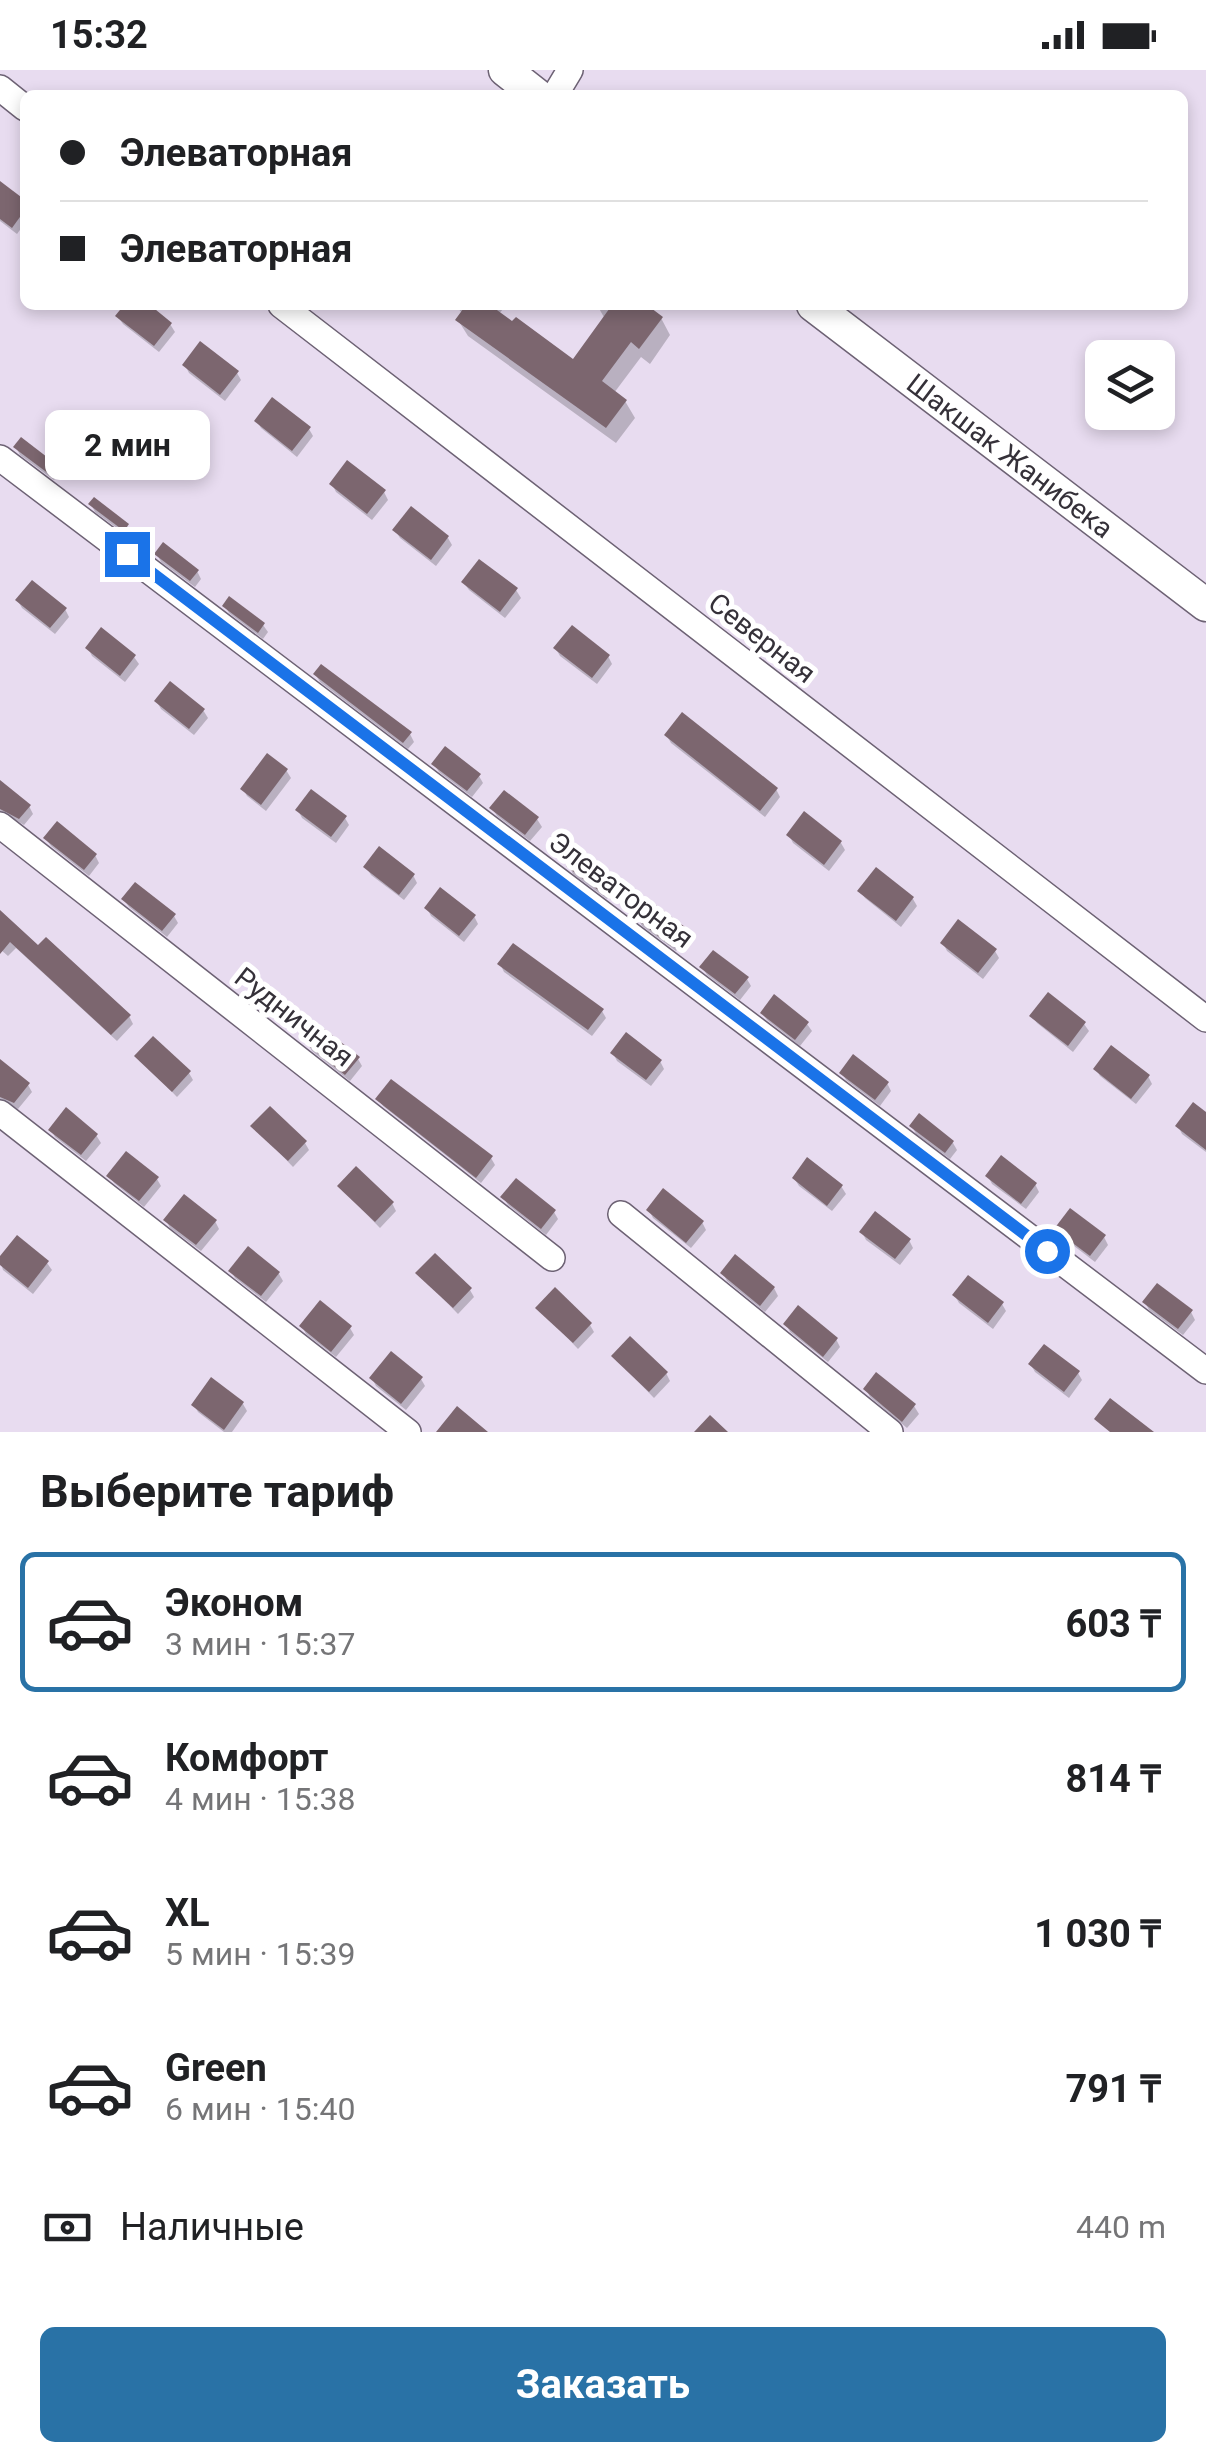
<!DOCTYPE html>
<html lang="ru">
<meta charset="utf-8">
<style>
:root{--surface:#fff;--page:#f2f2f2;--text:#202124;--muted:#757577;--line:#e0e0e0;--accent:#2972a6}
body{margin:0;font-family:Roboto,sans-serif;background:var(--page);color:var(--text);height:100vh;display:flex;flex-direction:column;font-size:38px;white-space:nowrap}
*{box-sizing:border-box;margin:0}
p{font-size:32px;color:var(--muted)}
.icon{flex:none;width:55px;height:55px;fill:none;stroke:currentColor;stroke-width:2;stroke-linecap:round;stroke-linejoin:round}
.map{position:relative;height:1362px;overflow:hidden}
.drawer{display:flex;flex-direction:column;background:var(--surface);flex:1}
.drawer>*{flex:none}
.banner{position:absolute;left:20px;top:20px;width:1168px;height:220px;border-radius:15px;box-shadow:0 5px 15px #0003;display:grid;align-content:center;height:220px;padding:0 40px;background:var(--surface)}
.controls{position:absolute;left:1085px;top:270px;display:grid;gap:20px}
.controls a{display:grid;place-items:center;width:90px;height:90px;border-radius:15px;background:var(--surface);box-shadow:0 5px 15px #0003;font-size:50px}
.end{position:absolute;width:45px;height:45px;margin:-22px;border:12px solid #1a73e8;background:#fff;box-shadow:0 0 0 5px #fff}
.from{border-radius:50%}
.bubble{position:absolute;height:70px;border-radius:15px;background:var(--surface);box-shadow:0 5px 15px #0003;font-size:32px;font-weight:700;line-height:70px;text-align:center}
.banner b{display:flex;align-items:center;gap:35px;height:95px;font-size:38px}
.banner b+b{border-top:2px solid var(--line)}
.banner i{width:25px;height:25px;background:var(--text)}
ul{padding:0;list-style:none}
li{display:flex;align-items:center;gap:30px;height:140px;margin:0 20px 15px;padding:0 20px;border:5px solid transparent;border-radius:15px}
li div{flex:1}
li b{display:block;font-size:38px}
li em{font-style:normal;font-weight:700}
li.current{border-color:var(--accent)}
li>.icon{width:90px;height:90px;stroke-width:1.5}
h2{padding:0 40px;font-size:45px;line-height:120px}
.pay{display:flex;align-items:center;gap:25px;height:110px;padding:0 40px;font-size:38px}
.pay p{margin-inline-start:auto}
.action{display:flex;gap:20px;margin-top:auto;padding:20px 40px}
.action a{flex:1;height:115px;border-radius:15px;background:var(--accent);color:#fff;font-size:40px;font-weight:700;line-height:115px;text-align:center}
.status{display:flex;justify-content:space-between;align-items:center;height:70px;padding:0 50px;background:var(--surface);direction:ltr}
.status svg{height:28px;fill:currentColor}
.map>svg:first-child{display:block}
.shadow{fill:#0003}
.building{fill:#7c666f}
.lines{fill:none;stroke-linecap:round;stroke-linejoin:round}
.minor-casing{stroke:#6d6274;stroke-width:28}
.major-casing{stroke:#6d6274;stroke-width:35}
.minor{stroke:#fff;stroke-width:25}
.major{stroke:#fff;stroke-width:32}
.route{stroke:#1a73e8;stroke-width:12}
.labels{text-anchor:middle;dominant-baseline:central;stroke-width:10;stroke-linejoin:round;paint-order:stroke}
.street-label{font-size:28px;fill:#353139;stroke:#fff}
</style>
<div class="status"><b>15:32</b><svg viewBox="0 0 49 12"><path d="M0 12V9h3v3zM5 12V6h3v6zM10 12V3h3v9zM15 12V0h3v12zM26 1h20v11H26zM47 4h2v5h-2z"/></svg></div>
<div class="map">
<svg width="1206" height="1362" viewBox="0 0 1206 1362">
<rect width="100%" height="100%" fill="#e8dcf0"/>
<g class="shadow">
<polygon points="0,114 25,133 25,153 17,164 0,151"/>
<polygon points="127,235 146,235 170,254 175,262 159,282 123,254 118,247"/>
<polygon points="455,235 506,235 499,244 574,292 605,249 597,235 643,235 661,248 670,265 650,294 641,287 614,323 625,331 635,348 616,373 468,266 458,250 463,244"/>
<polygon points="185,295 237,303 241,310 225,331 189,303"/>
<polygon points="257,351 309,359 313,366 297,387 261,358"/>
<polygon points="16,377 55,396 59,404 54,410 20,385"/>
<polygon points="332,414 384,422 388,430 372,450 336,422"/>
<polygon points="91,434 127,456 132,463 129,467 95,442"/>
<polygon points="395,460 448,468 452,475 436,496 400,468"/>
<polygon points="157,484 197,501 201,509 195,517 161,492"/>
<polygon points="464,513 516,520 521,528 505,548 469,520"/>
<polygon points="18,531 65,539 69,547 55,564 22,538"/>
<polygon points="225,536 263,555 268,562 263,569 229,543"/>
<polygon points="88,578 134,587 139,594 125,612 92,586"/>
<polygon points="556,579 608,586 612,594 597,614 560,586"/>
<polygon points="316,605 410,664 414,672 408,679 320,612"/>
<polygon points="157,632 203,640 208,648 194,665 161,639"/>
<polygon points="667,666 776,719 780,727 765,747 671,673"/>
<polygon points="434,694 479,706 483,713 472,727 439,702"/>
<polygon points="286,700 291,708 266,741 247,726 243,719"/>
<polygon points="0,713 29,736 33,744 24,755 9,746 0,747"/>
<polygon points="492,738 537,749 542,757 530,771 497,746"/>
<polygon points="298,740 345,748 349,755 336,773 302,748"/>
<polygon points="789,765 841,773 845,780 829,801 793,773"/>
<polygon points="46,769 95,785 99,793 89,806 51,776"/>
<polygon points="569,796 613,808 617,815 607,829 573,804"/>
<polygon points="366,797 413,805 417,813 404,830 371,805"/>
<polygon points="860,821 913,829 917,836 901,857 865,828"/>
<polygon points="124,830 174,846 178,853 167,867 129,837"/>
<polygon points="427,838 474,846 478,854 464,872 431,846"/>
<polygon points="0,843 38,879 129,946 133,954 117,971 16,878 8,886 0,879"/>
<polygon points="638,849 683,859 688,866 676,881 642,856"/>
<polygon points="943,873 995,881 999,888 983,909 947,881"/>
<polygon points="500,894 602,941 606,948 592,966 504,902"/>
<polygon points="702,897 747,909 751,916 740,930 707,905"/>
<polygon points="762,943 807,954 812,961 800,976 767,950"/>
<polygon points="1032,946 1084,954 1089,961 1073,982 1037,953"/>
<polygon points="308,974 358,989 362,996 350,1011 312,981"/>
<polygon points="613,983 660,991 664,999 651,1016 617,991"/>
<polygon points="137,986 189,1003 193,1010 177,1027"/>
<polygon points="0,992 28,1015 32,1022 18,1039 9,1034 0,1035"/>
<polygon points="1096,999 1148,1006 1152,1014 1136,1034 1100,1006"/>
<polygon points="842,1003 887,1013 891,1021 880,1036 846,1010"/>
<polygon points="378,1029 491,1088 495,1095 481,1113 383,1036"/>
<polygon points="1206,1045 1206,1082 1182,1064 1178,1056"/>
<polygon points="254,1056 305,1073 309,1080 293,1097"/>
<polygon points="912,1056 953,1073 957,1080 950,1089 916,1064"/>
<polygon points="51,1060 96,1065 101,1073 86,1091 55,1067"/>
<polygon points="109,1106 157,1109 161,1116 144,1137 114,1113"/>
<polygon points="988,1106 1035,1114 1039,1122 1026,1139 992,1114"/>
<polygon points="794,1108 841,1116 846,1124 832,1141 799,1116"/>
<polygon points="340,1117 392,1133 396,1141 380,1158"/>
<polygon points="503,1127 554,1142 558,1149 546,1165 508,1135"/>
<polygon points="649,1140 702,1152 706,1160 691,1178 653,1148"/>
<polygon points="166,1150 215,1151 219,1159 201,1181 170,1158"/>
<polygon points="1057,1159 1104,1167 1108,1175 1095,1192 1061,1166"/>
<polygon points="862,1162 909,1170 913,1178 900,1195 866,1170"/>
<polygon points="0,1190 47,1193 52,1200 33,1224 3,1200"/>
<polygon points="231,1201 279,1204 283,1211 266,1232 235,1208"/>
<polygon points="418,1203 470,1220 474,1227 458,1244"/>
<polygon points="723,1203 774,1218 778,1226 765,1242 727,1211"/>
<polygon points="955,1226 1002,1234 1006,1241 993,1259 959,1233"/>
<polygon points="1145,1232 1191,1242 1195,1250 1183,1265 1149,1240"/>
<polygon points="539,1238 590,1255 594,1262 578,1279"/>
<polygon points="786,1254 836,1269 840,1277 828,1292 790,1262"/>
<polygon points="302,1256 350,1258 354,1265 336,1287 306,1264"/>
<polygon points="614,1287 666,1303 670,1311 654,1328"/>
<polygon points="1031,1295 1078,1303 1082,1310 1069,1328 1035,1302"/>
<polygon points="876,1306 914,1336 919,1344 907,1358 870,1327 866,1319"/>
<polygon points="372,1308 421,1309 425,1316 406,1340 376,1316"/>
<polygon points="243,1334 247,1341 232,1362 224,1362 198,1342 194,1335"/>
</g>
<g class="building">
<polygon points="0,111 25,130 25,140 12,158 0,149"/>
<polygon points="124,235 150,235 172,253 154,276 115,246"/>
<polygon points="466,235 490,235 512,251 516,247 573,289 612,235 647,235 663,247 639,279 631,272 602,311 627,330 606,358 455,250"/>
<polygon points="200,271 239,301 220,325 182,295"/>
<polygon points="272,327 311,357 292,381 254,351"/>
<polygon points="21,367 56,394 49,404 13,377"/>
<polygon points="347,390 386,420 367,444 329,414"/>
<polygon points="94,427 129,454 124,461 88,434"/>
<polygon points="411,436 449,466 431,490 392,460"/>
<polygon points="163,472 199,500 190,511 154,484"/>
<polygon points="479,489 518,518 500,542 461,512"/>
<polygon points="32,510 67,538 50,558 15,530"/>
<polygon points="229,526 265,553 258,563 222,536"/>
<polygon points="572,555 610,585 592,608 553,578"/>
<polygon points="101,557 136,585 120,606 85,578"/>
<polygon points="321,594 412,662 403,673 313,604"/>
<polygon points="170,611 205,639 189,659 154,631"/>
<polygon points="682,642 778,718 760,741 664,665"/>
<polygon points="445,676 481,704 467,721 431,694"/>
<polygon points="267,683 288,699 261,735 240,719"/>
<polygon points="0,710 31,735 19,749 0,739"/>
<polygon points="311,719 347,746 331,767 295,740"/>
<polygon points="504,720 539,747 525,765 489,738"/>
<polygon points="804,741 842,771 824,795 786,765"/>
<polygon points="57,751 97,784 84,800 43,768"/>
<polygon points="379,776 415,804 399,825 363,797"/>
<polygon points="579,778 615,806 602,823 566,796"/>
<polygon points="876,797 914,827 896,851 857,821"/>
<polygon points="135,812 176,844 162,861 121,829"/>
<polygon points="440,817 476,845 459,866 424,838"/>
<polygon points="649,830 685,857 671,876 635,848"/>
<polygon points="0,840 38,875 46,867 131,945 111,965 10,872 0,884"/>
<polygon points="958,849 997,879 978,903 940,873"/>
<polygon points="513,873 604,939 588,960 497,894"/>
<polygon points="713,880 749,907 735,924 699,897"/>
<polygon points="1048,922 1086,952 1068,976 1029,946"/>
<polygon points="774,924 809,952 795,970 760,943"/>
<polygon points="319,955 360,987 345,1005 305,973"/>
<polygon points="626,962 662,990 646,1010 610,983"/>
<polygon points="153,966 191,1001 172,1022 134,986"/>
<polygon points="1111,975 1150,1005 1131,1029 1093,999"/>
<polygon points="853,984 889,1012 875,1030 839,1003"/>
<polygon points="0,989 30,1013 14,1033 0,1027"/>
<polygon points="391,1009 493,1086 476,1108 375,1029"/>
<polygon points="1193,1032 1206,1042 1206,1080 1175,1056"/>
<polygon points="270,1036 307,1071 288,1091 250,1056"/>
<polygon points="66,1037 98,1064 81,1085 48,1060"/>
<polygon points="919,1043 954,1071 945,1083 909,1056"/>
<polygon points="126,1081 159,1107 139,1131 106,1106"/>
<polygon points="1001,1085 1037,1113 1021,1134 985,1106"/>
<polygon points="807,1087 843,1115 827,1136 792,1108"/>
<polygon points="356,1096 394,1132 375,1152 337,1116"/>
<polygon points="516,1108 556,1140 541,1159 500,1127"/>
<polygon points="663,1118 704,1151 686,1173 646,1140"/>
<polygon points="184,1124 217,1150 196,1175 163,1150"/>
<polygon points="1070,1138 1106,1165 1090,1186 1054,1159"/>
<polygon points="875,1141 911,1169 895,1189 859,1162"/>
<polygon points="17,1165 49,1191 28,1218 0,1195 0,1186"/>
<polygon points="248,1176 280,1202 261,1226 228,1201"/>
<polygon points="435,1183 472,1218 453,1238 415,1203"/>
<polygon points="735,1184 775,1217 760,1236 720,1203"/>
<polygon points="968,1205 1004,1232 988,1253 952,1225"/>
<polygon points="1157,1213 1193,1240 1178,1259 1142,1232"/>
<polygon points="555,1217 592,1253 573,1273 535,1238"/>
<polygon points="320,1230 352,1256 331,1282 299,1256"/>
<polygon points="798,1235 838,1268 823,1287 783,1254"/>
<polygon points="630,1266 668,1302 649,1322 611,1286"/>
<polygon points="1044,1274 1080,1301 1064,1322 1028,1294"/>
<polygon points="391,1281 423,1307 401,1334 369,1308"/>
<polygon points="876,1302 916,1334 902,1352 863,1319"/>
<polygon points="211,1307 244,1332 224,1360 191,1335"/>
<polygon points="1110,1328 1154,1362 1110,1362 1094,1349"/>
<polygon points="457,1336 488,1362 436,1362"/>
<polygon points="710,1345 728,1362 694,1362"/>
</g>
<g class="lines">
<g class="minor-casing">
<g id="minor">
<polyline points="0,18 25,38"/>
<polyline points="555,25 570,0"/>
<polyline points="281,235 1206,949"/>
<polyline points="0,388 1206,1301"/>
<polyline points="0,755 552,1188"/>
<polyline points="0,1043 408,1362"/>
<polyline points="621,1144 890,1362"/>
</g>
</g>
<g class="major-casing">
<g id="major">
<polyline points="505,0 537,25"/>
<path id="s1" d="M813,235L1206,535"/>
</g>
</g>
<use href="#minor" class="minor"/>
<use href="#major" class="major"/>
</g>
<g class="lines">
<polyline class="route" points="127,484 1047,1181"/>
</g>
<g class="labels">
<g class="street-label">
<text stroke="none"><textPath href="#s1" startOffset="248">Шакшак Жанибека</textPath></text>
<text transform="translate(762 568) rotate(38)">Северная</text>
<text transform="translate(621 820) rotate(37)">Элеваторная</text>
<text transform="translate(294 947) rotate(38)">Рудничная</text>
</g>
</g>
</svg>
<div class="controls">
<a><svg class="icon" aria-label="layers" viewBox="0 0 24 24"><path d="M12 4l9 5-9 5-9-5zM3 14l9 5 9-5"/></svg></a>
</div>
<i class="end from" style="left:1047px;top:1181px"></i>
<i class="end" style="left:127px;top:484px"></i>
<div class="bubble" style="left:45px;top:340px;width:165px">2 мин</div>
<div class="banner">
<b><i class="from"></i>Элеваторная</b>
<b><i></i>Элеваторная</b>
</div>
</div>
<section class="drawer">
<h2>Выберите тариф</h2>
<ul>
<li class="current"><svg class="icon" aria-label="car" viewBox="0 0 24 24"><path d="M5 17H2v-5l4-1 3-4h7l3 4 3 1v5h-3M9 17h6M6 11h13"/><circle cx="7" cy="17" r="2"/><circle cx="17" cy="17" r="2"/></svg><div><b>Эконом</b><p>3 мин · 15:37</p></div><em>603 ₸</em></li>
<li><svg class="icon" aria-label="car" viewBox="0 0 24 24"><path d="M5 17H2v-5l4-1 3-4h7l3 4 3 1v5h-3M9 17h6M6 11h13"/><circle cx="7" cy="17" r="2"/><circle cx="17" cy="17" r="2"/></svg><div><b>Комфорт</b><p>4 мин · 15:38</p></div><em>814 ₸</em></li>
<li><svg class="icon" aria-label="car" viewBox="0 0 24 24"><path d="M5 17H2v-5l4-1 3-4h7l3 4 3 1v5h-3M9 17h6M6 11h13"/><circle cx="7" cy="17" r="2"/><circle cx="17" cy="17" r="2"/></svg><div><b>XL</b><p>5 мин · 15:39</p></div><em>1 030 ₸</em></li>
<li><svg class="icon" aria-label="car" viewBox="0 0 24 24"><path d="M5 17H2v-5l4-1 3-4h7l3 4 3 1v5h-3M9 17h6M6 11h13"/><circle cx="7" cy="17" r="2"/><circle cx="17" cy="17" r="2"/></svg><div><b>Green</b><p>6 мин · 15:40</p></div><em>791 ₸</em></li>
</ul>
<div class="pay"><svg class="icon" aria-label="cash" viewBox="0 0 24 24"><path d="M3 7h18v10H3z"/><circle cx="12" cy="12" r="2"/></svg>Наличные<p>440 m</p></div>
<div class="action"><a>Заказать</a></div>
</section>
